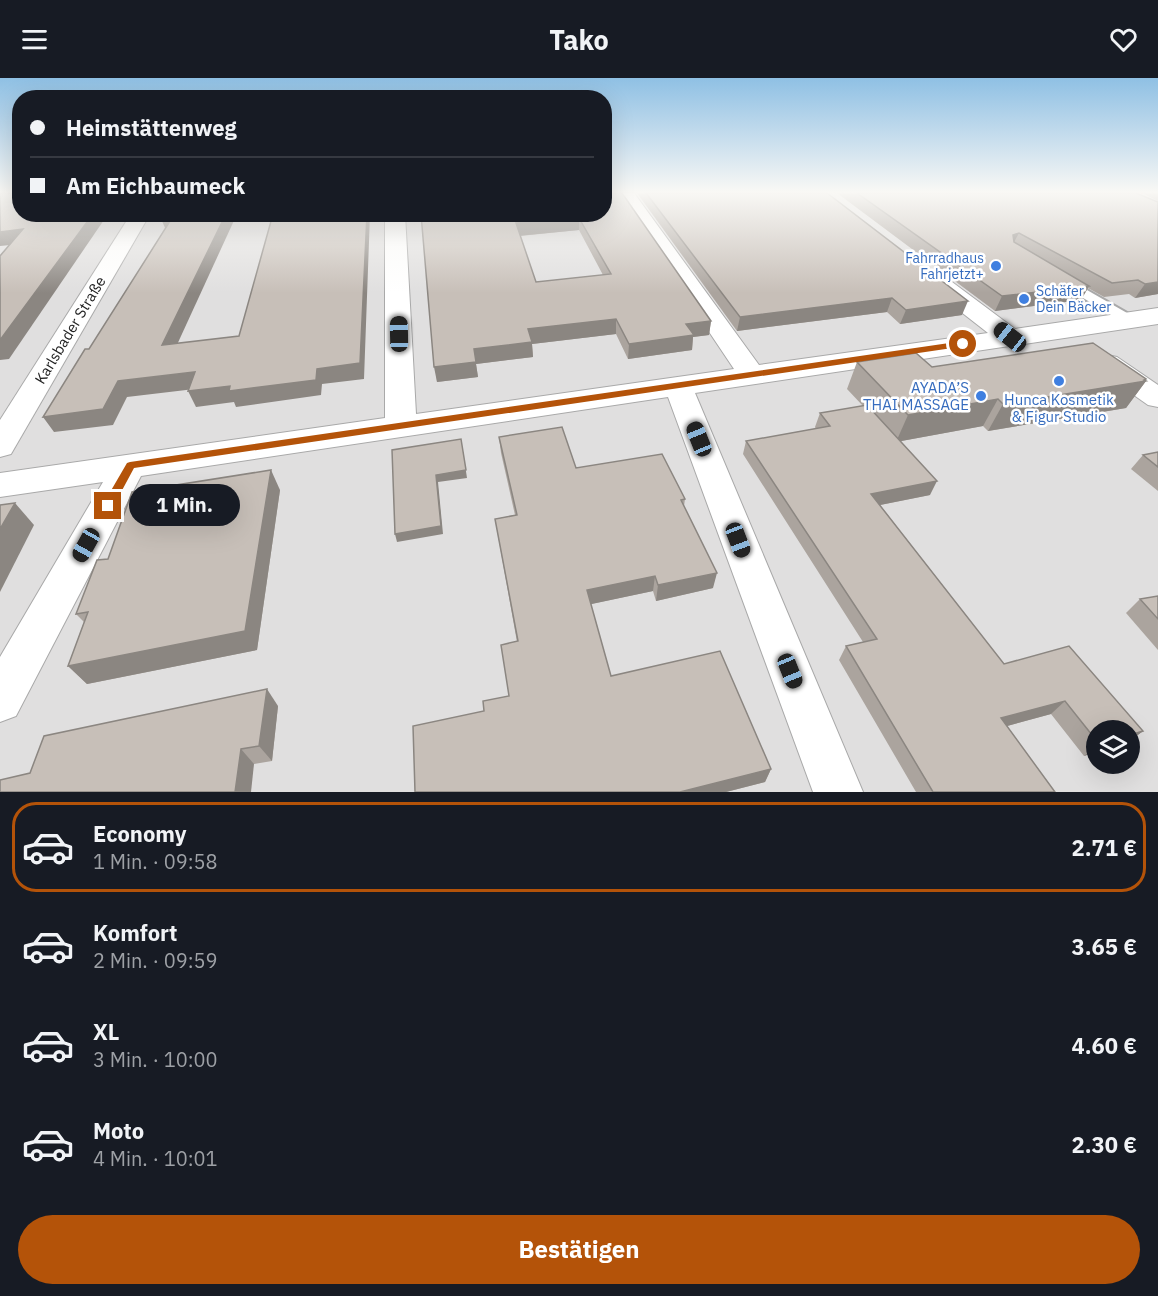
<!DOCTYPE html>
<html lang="de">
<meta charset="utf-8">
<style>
:root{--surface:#171b24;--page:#242831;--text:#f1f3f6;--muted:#9ea1a6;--line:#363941;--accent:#b45309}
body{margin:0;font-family:"IBM Plex Sans",sans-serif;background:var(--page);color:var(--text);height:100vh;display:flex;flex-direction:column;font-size:22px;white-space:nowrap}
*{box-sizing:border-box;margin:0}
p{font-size:20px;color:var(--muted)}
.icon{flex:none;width:33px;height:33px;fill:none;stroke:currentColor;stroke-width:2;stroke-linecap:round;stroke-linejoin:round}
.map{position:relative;height:714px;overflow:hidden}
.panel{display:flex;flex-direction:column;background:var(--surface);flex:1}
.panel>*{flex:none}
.hud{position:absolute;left:12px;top:12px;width:600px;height:132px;border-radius:24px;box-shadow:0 6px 24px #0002;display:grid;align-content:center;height:132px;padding:0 18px;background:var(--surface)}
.fabs{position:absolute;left:1086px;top:642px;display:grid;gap:12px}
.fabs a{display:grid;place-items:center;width:54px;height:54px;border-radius:50%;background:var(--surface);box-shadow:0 6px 24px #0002;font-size:30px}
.end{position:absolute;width:27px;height:27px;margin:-14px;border:8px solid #b45309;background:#fff;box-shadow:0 0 0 3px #fff}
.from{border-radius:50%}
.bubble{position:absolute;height:42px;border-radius:21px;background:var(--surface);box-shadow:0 6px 24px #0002;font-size:20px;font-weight:700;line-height:42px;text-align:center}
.car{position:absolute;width:18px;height:36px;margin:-18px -9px;border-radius:8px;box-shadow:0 0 4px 2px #0007;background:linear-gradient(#222 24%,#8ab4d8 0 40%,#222 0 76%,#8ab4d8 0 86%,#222 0)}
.hud b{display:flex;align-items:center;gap:21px;height:57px;font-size:22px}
.hud b+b{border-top:2px solid var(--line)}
.hud i{width:15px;height:15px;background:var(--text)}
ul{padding:10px 0 0;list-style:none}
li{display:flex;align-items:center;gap:18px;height:90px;margin:0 12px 9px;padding:0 6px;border:3px solid transparent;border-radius:24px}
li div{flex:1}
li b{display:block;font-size:22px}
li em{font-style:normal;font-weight:700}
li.selected{border-color:var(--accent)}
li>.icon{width:54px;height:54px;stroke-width:1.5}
.cta{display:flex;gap:12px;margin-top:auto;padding:12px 18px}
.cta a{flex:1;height:69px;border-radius:36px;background:var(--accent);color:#fff;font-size:24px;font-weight:700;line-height:69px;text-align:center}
header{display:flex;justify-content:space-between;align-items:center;height:78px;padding:0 18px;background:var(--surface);font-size:27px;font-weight:700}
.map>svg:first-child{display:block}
.residential{fill:#e0dfdf;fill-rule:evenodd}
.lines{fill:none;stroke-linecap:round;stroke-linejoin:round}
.lane-casing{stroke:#a9a9a9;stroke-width:4}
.street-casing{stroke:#a9a9a9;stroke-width:2}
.path{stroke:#fa8072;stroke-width:2;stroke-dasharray:2 2;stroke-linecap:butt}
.lane{fill:#fff;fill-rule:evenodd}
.street{fill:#fff;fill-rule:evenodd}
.wall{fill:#aba49e;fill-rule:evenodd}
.shaded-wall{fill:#8b8681}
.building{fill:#c7bfb8;stroke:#8b8681;stroke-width:1.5;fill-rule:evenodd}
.route{fill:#b45309}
.shop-dot{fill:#3f7fe0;stroke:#fff;stroke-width:2}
.labels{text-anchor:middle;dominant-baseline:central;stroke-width:5;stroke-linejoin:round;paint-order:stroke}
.far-shop-label{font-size:14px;fill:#366cbe;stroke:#fff;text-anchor:end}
.street-label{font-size:15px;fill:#222;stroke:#fff}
.shop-label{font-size:15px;fill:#366cbe;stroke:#fff;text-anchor:end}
</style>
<header><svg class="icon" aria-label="menu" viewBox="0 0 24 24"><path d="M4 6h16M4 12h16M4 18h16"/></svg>Tako<svg class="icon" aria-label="heart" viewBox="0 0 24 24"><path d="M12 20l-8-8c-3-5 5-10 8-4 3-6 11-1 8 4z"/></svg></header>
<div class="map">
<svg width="1158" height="714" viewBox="0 0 1158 714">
<rect width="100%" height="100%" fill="#f2efe9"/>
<path class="residential" d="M0,115L20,136H604L605,115H1158V714H0ZM1096,652H1130V686H1096Z"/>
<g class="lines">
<g class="lane-casing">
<polygon id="lane" points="1066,200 1134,239 1136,242 1134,245 1124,245 1062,207 1060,204"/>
</g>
<g class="street-casing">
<g id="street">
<polygon points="616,115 634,115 759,287 988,255 924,205 921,200 924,195 932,193 940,195 1015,251 1158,230 1158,246 695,315 863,714 813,714 668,319 141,398 16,638 0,644 0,579 103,404 0,419 0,395 385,340 385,136 405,136 416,336 734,291"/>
<polygon points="131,136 150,136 11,376 0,379 0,342"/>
<polygon points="1107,277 1117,279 1158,307 1158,329 1148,327 1097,291 1093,285 1097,279"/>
</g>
</g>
<polyline class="path" points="1133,116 1144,115"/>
<use href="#lane" class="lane"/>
<use href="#street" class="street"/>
</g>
<g class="wall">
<polygon points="637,115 827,115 962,237 900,246 887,234 737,253"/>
<polygon points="837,115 1136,115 1158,124 1158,216 1135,220 1129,216 1104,219 1088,210 1081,222 995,233"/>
<polygon points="1142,115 1158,115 1158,123"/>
<path d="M421,136H604L711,243L709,257L693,259L692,272L628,281L616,256L532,266L533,279L476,286L478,299L437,304ZM579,152L603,197L536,204L520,158Z"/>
<polygon points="857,284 1146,303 1126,330 988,353 983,348 901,363 930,417 880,427 1004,586 1143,653 1130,663 1130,652 1096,652 1096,674 1084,678 1051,636 1007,648 1055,714 916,714 839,582 846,568 863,564 743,376 746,363 816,351 815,349 820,335 863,328 847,311"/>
<polygon points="499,359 576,390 685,421 684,428 713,510 656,523 653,513 591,526 611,598 771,691 765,704 726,714 415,714 484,633 509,618 517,564 495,441 515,437 501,375"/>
<polygon points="1158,374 1158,413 1131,391 1143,377"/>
<polygon points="280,412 257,572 87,606 68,588 84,544 76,536 108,481"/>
<polygon points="1158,518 1158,572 1126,535 1140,521"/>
<polygon points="278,628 272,683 254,686 30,695"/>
</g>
<g class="shaded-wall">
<polygon points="93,136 108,136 9,281 0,282 0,262"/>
<polygon points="226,136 237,136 170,282 162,267"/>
<polygon points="367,136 370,136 364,301 322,306 321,317 236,329 234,324 196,329 188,313 317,291"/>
<polygon points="172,140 167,154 161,141"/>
<polygon points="579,140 579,152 517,158 516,145"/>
<polygon points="23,151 31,165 0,168 0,154"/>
<polygon points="1019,155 1012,168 1013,157"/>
<polygon points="1158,204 1158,216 1135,220 1145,206"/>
<polygon points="1089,208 1081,222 995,233 1002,218"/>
<polygon points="892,220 887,234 737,253 740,239"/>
<polygon points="968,223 962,237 900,246 906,232"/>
<polygon points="616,241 616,256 532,266 533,279 476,286 478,299 437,304 434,289 474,271 528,251"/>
<polygon points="711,243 709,257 693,259 692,272 628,281 629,266 686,246"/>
<polygon points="195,294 203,310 127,319 113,347 54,354 43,339 118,303"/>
<polygon points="1146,301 1144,303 1146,303 1126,330 988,353 1003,326"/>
<polygon points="998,321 983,348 896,364 908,337"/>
<polygon points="461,361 467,400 438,404 443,456 397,464 395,456"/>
<polygon points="271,392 280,412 257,572 87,606 68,588"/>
<polygon points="937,403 930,417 865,430 871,416"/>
<polygon points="15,425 34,447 0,514 0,451"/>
<polygon points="717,495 713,510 656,523 658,507"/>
<polygon points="655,498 653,513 587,527 587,512"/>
<polygon points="267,611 278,628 272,683 259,668"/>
<polygon points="1065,623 1051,636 989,653 1001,640"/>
<polygon points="1143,653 1130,663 1130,657"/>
<polygon points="1096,668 1096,674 1084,678"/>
<polygon points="241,671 254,686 251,714 235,714"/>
<polygon points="771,691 765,704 726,714 680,714"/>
</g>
<g class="building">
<polygon points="0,115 20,115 20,136 93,136 0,262 0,178 23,151 0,154"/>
<path d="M604,115H622L711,243L686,246L694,257L629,266L616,241L528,251L532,264L474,271L476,284L434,289L421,136H604ZM579,140L611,196L536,204L516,145Z"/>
<polygon points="646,115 827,115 968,223 906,232 892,220 740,239"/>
<polygon points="857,115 1136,115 1158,124 1158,204 1145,206 1138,202 1112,205 1019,155 1013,157 1014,164 1089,208 1002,218"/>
<polygon points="163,136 226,136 162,267 239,258 273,136 367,136 360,285 317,291 316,302 229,313 230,308 188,313 195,294 118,303 103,331 43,339 85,271 89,271 172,140 161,141"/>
<polygon points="1093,265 1146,301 1144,302 1146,303 1003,326 998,321 908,337 857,284 916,275 932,289"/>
<polygon points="867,327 937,403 871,416 1004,586 1069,568 1143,653 1130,657 1130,652 1096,652 1096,662 1065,623 1001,640 1055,714 933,714 846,568 877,561 746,363 830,348 820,335"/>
<polygon points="562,349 576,390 662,376 685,421 681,422 717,495 658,507 655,498 587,512 611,598 720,573 771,691 680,714 415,714 413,648 484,633 483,623 509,618 501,567 518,563 495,441 517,437 499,359"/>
<polygon points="461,361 466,392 436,397 441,448 395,456 392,372"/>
<polygon points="1158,374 1158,389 1143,377"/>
<polygon points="271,392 245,553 68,588 88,534 76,536 97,482 108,481 132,414"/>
<polygon points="15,425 0,451 0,427"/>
<polygon points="1158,518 1158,541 1140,521"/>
<polygon points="267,611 259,668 241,671 235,714 0,714 0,702 30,695 44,658"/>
</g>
<linearGradient id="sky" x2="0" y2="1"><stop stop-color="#8fc0e4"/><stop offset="0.53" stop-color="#f9f8f5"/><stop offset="1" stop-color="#f9f8f5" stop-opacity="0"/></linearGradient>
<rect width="1158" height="215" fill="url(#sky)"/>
<polygon class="route" points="963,263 967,266 966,268 134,390 112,431 104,431 102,428 127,385 130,384"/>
<g class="shop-dot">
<circle cx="996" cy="188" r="6"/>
<circle cx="1024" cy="221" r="6"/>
<circle cx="1059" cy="303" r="6"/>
<circle cx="981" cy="318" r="6"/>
</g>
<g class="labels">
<g class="far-shop-label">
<text x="984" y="180">Fahrradhaus<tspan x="984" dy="16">Fahrjetzt+</tspan></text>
<text x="1036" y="213" text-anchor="start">Schäfer<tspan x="1036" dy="16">Dein Bäcker</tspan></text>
</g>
<g class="street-label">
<text transform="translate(70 252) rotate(-59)">Karlsbader Straße</text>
</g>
<g class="shop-label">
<text x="969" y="309">AYADA’S<tspan x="969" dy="17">THAI MASSAGE</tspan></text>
<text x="1059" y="321" text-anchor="middle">Hunca Kosmetik<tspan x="1059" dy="17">&amp; Figur Studio</tspan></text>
</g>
</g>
</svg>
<div class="fabs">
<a><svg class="icon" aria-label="layers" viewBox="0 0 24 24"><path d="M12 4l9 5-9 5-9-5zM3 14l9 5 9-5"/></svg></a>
</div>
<i class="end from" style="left:963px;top:266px"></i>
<i class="end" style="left:108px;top:428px"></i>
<div class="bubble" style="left:129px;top:406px;width:111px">1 Min.</div>
<i class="car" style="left:399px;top:256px;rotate:359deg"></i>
<i class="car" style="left:1010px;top:259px;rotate:308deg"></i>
<i class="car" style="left:699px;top:361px;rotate:338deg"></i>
<i class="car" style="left:738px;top:462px;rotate:159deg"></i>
<i class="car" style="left:86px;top:467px;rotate:209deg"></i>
<i class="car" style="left:790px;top:593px;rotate:158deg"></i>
<div class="hud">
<b><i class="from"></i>Heimstättenweg</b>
<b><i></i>Am Eichbaumeck</b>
</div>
</div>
<section class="panel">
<ul>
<li class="selected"><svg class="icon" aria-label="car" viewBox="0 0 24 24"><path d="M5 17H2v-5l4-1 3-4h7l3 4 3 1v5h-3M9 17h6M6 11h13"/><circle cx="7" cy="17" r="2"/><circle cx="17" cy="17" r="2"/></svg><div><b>Economy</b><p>1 Min. · 09:58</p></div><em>2.71 €</em></li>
<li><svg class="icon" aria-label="car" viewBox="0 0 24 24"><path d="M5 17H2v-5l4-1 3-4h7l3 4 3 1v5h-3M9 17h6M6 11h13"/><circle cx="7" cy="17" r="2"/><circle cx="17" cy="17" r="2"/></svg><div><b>Komfort</b><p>2 Min. · 09:59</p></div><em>3.65 €</em></li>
<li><svg class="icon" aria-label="car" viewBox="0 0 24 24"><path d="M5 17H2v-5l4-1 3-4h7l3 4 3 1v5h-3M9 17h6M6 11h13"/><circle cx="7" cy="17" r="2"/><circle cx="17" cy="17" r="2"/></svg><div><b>XL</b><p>3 Min. · 10:00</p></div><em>4.60 €</em></li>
<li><svg class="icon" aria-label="car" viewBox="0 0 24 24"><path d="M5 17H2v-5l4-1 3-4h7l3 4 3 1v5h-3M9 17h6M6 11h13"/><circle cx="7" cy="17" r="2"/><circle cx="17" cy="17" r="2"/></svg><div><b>Moto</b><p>4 Min. · 10:01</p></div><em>2.30 €</em></li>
</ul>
<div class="cta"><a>Bestätigen</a></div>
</section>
